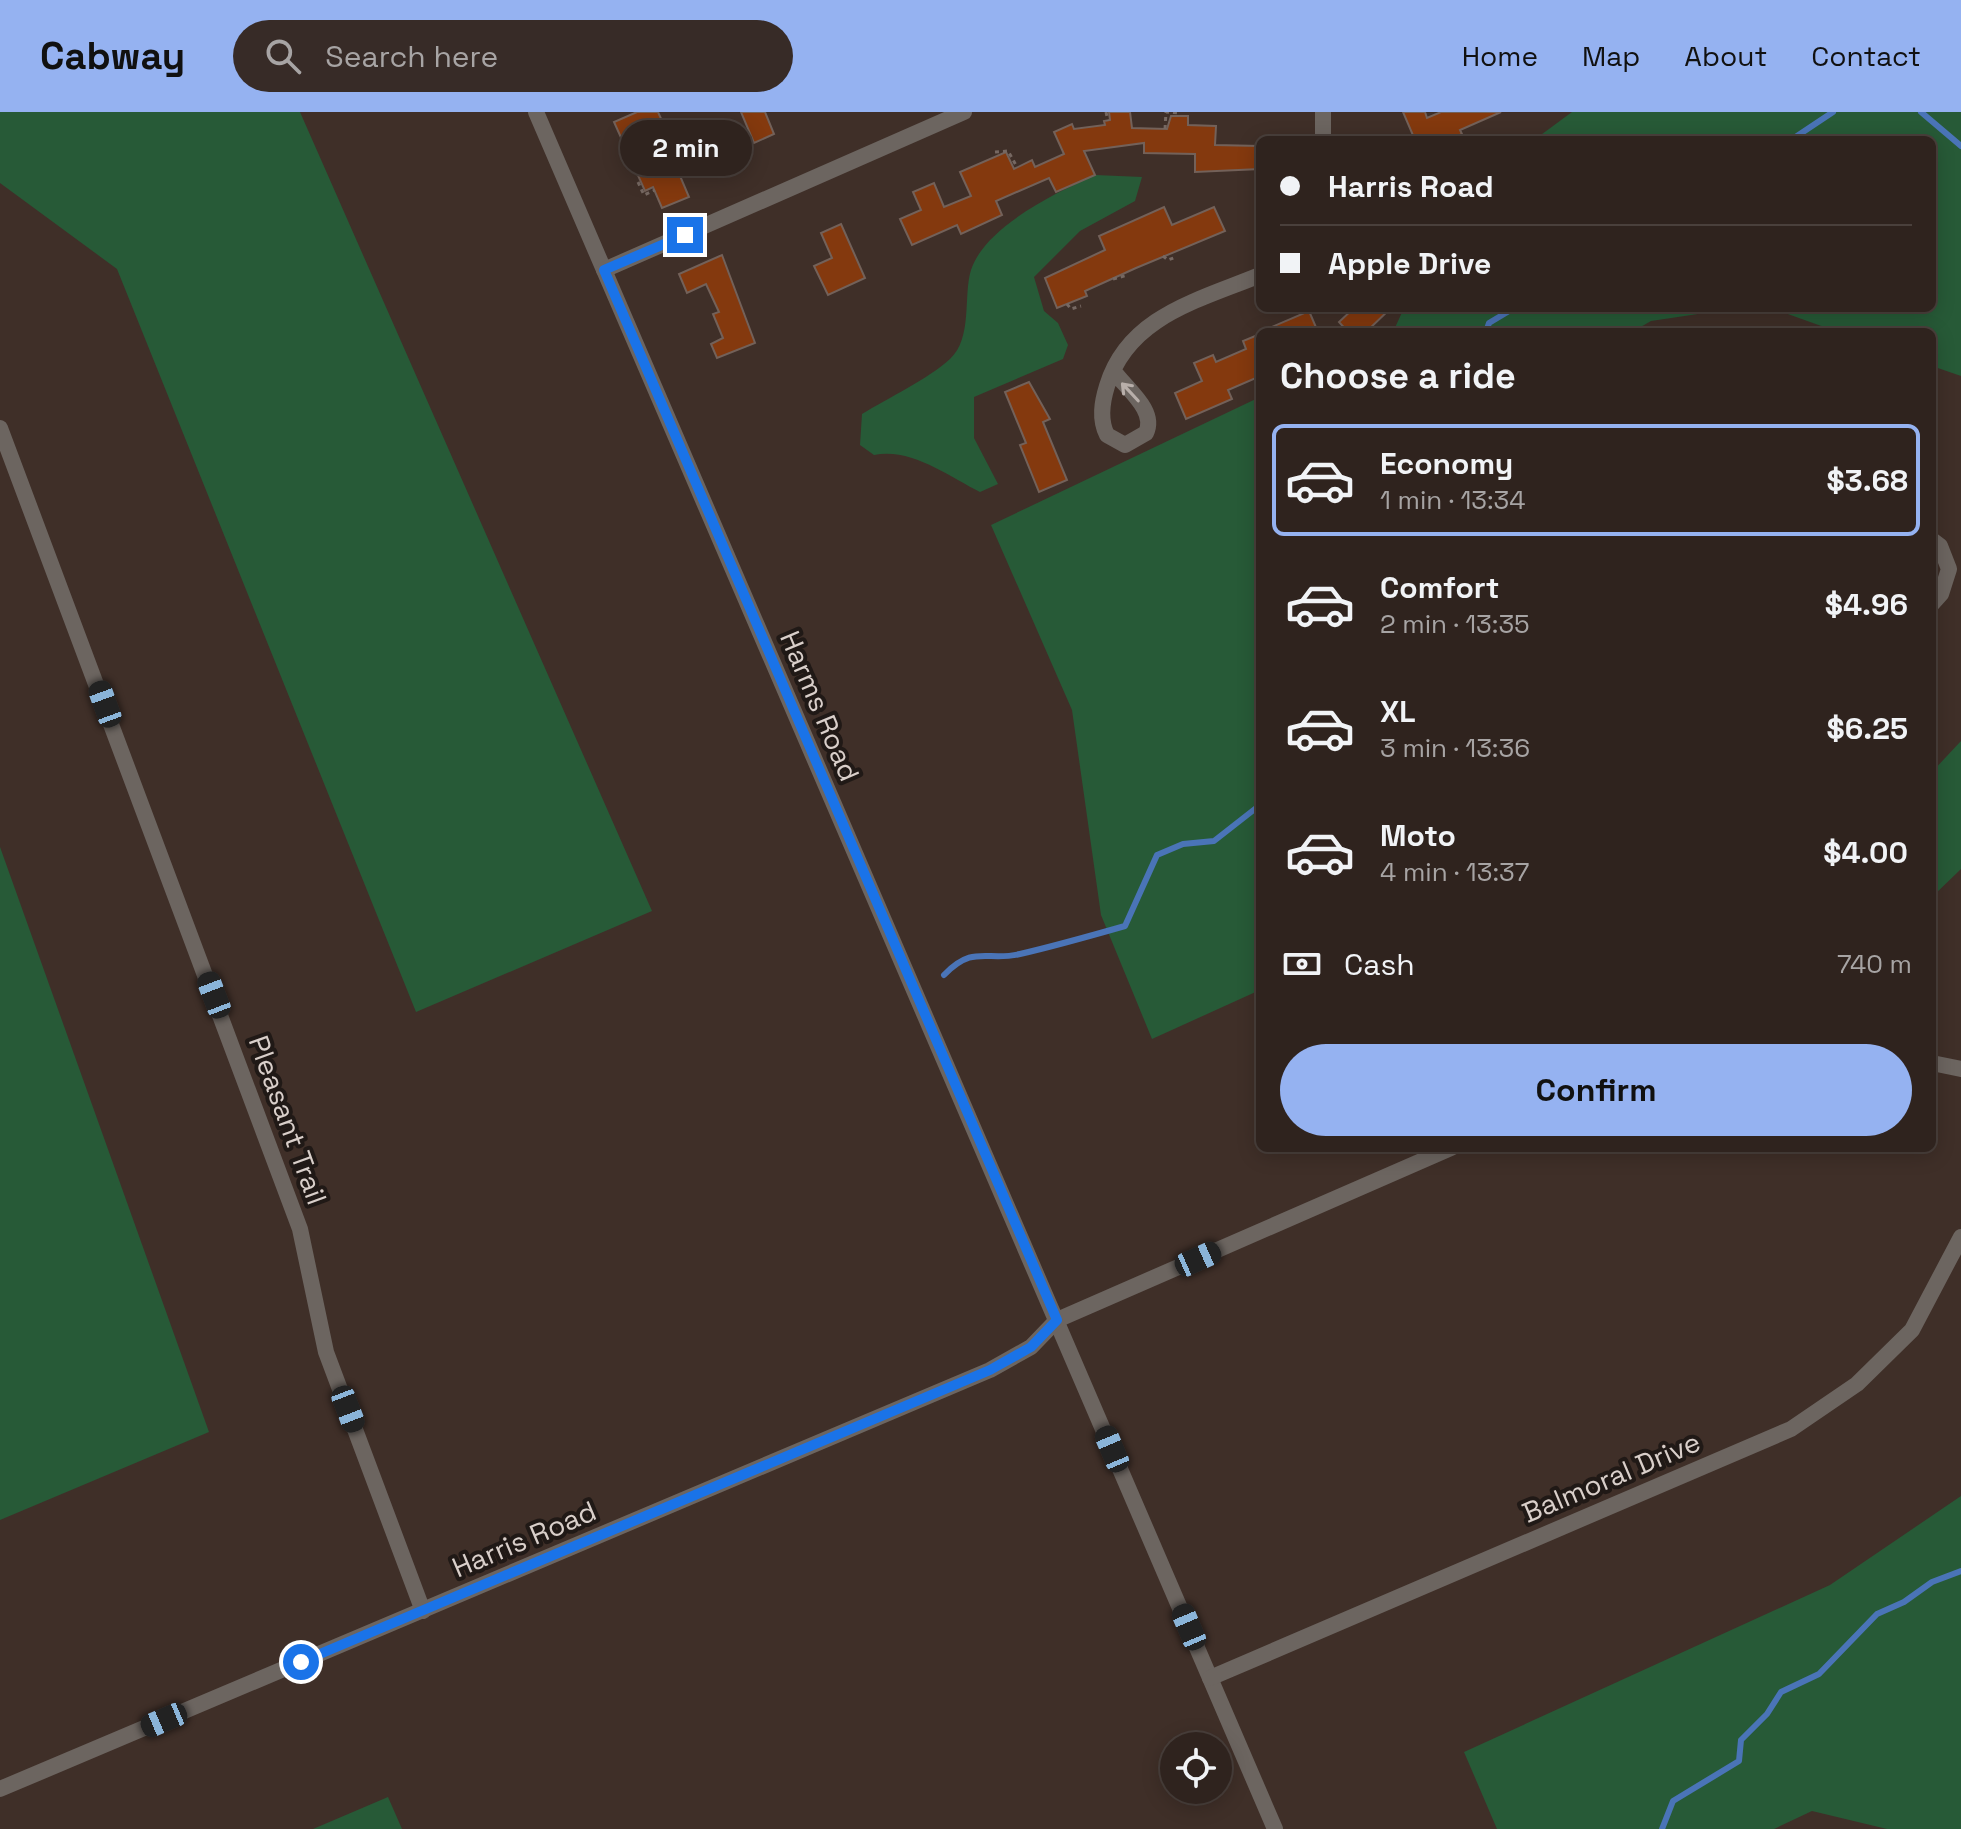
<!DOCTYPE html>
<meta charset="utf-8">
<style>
:root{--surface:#2f231e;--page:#372b27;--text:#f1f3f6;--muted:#a7a4a4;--line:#4a403c;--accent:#95b2f1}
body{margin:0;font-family:"Space Grotesk",sans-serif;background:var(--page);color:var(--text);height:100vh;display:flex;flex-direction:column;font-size:30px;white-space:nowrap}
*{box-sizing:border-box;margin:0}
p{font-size:26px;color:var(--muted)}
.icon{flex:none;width:44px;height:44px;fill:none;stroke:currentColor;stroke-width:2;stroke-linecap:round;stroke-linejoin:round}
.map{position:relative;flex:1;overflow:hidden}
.panel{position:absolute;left:1256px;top:216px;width:680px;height:824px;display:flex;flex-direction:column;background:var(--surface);border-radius:12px;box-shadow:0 4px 20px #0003,0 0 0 2px var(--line)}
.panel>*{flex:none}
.guide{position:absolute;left:1256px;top:24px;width:680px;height:176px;border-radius:12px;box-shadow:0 4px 20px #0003,0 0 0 2px var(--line);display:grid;align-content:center;height:176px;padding:0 24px;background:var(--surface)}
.buttons{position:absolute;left:1160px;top:1620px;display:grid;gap:16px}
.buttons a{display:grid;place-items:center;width:72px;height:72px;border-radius:50%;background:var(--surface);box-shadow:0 4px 20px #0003,0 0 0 2px var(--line);font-size:40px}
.end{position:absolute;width:36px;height:36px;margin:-18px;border:10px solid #1a73e8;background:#fff;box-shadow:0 0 0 4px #fff}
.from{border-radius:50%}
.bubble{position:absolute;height:56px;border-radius:28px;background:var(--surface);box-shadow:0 4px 20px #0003,0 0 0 2px var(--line);font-size:26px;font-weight:800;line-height:56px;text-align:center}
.car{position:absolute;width:24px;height:48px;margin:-24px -12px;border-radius:10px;box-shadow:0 0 6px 2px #0007;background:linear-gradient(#222 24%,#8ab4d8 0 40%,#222 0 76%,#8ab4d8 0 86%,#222 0)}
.guide b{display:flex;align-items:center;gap:28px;height:76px;font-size:30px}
.guide b+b{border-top:2px solid var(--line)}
.guide i{width:20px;height:20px;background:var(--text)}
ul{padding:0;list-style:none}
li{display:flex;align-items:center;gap:24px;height:112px;margin:0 16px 12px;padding:0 8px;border:4px solid transparent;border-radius:12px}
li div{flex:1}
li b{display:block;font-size:30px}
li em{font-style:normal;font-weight:800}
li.on{border-color:var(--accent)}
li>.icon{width:72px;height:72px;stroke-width:1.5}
h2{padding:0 24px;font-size:36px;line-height:96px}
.pay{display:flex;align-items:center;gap:20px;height:88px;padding:0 24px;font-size:30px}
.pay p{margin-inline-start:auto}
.button{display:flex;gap:16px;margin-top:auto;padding:16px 24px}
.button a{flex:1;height:92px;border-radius:48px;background:var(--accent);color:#111;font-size:32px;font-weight:800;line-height:92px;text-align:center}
header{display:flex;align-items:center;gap:48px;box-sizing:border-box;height:112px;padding:0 40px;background:var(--accent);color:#111}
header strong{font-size:38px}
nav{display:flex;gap:44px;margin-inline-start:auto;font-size:28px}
.search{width:560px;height:72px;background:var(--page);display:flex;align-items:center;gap:20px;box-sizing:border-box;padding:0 28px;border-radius:44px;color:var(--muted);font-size:30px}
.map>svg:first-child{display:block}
.green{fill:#275a37}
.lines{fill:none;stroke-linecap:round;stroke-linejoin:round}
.stream{stroke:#4a74b7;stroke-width:6}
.building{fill:#84390e;stroke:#736159;stroke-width:2}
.path{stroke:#766862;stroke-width:3;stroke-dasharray:4 4;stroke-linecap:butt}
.street{stroke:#6c6560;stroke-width:16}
.oneway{stroke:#b8afaa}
.route{stroke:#1a73e8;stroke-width:10}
.labels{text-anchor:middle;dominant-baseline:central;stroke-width:8;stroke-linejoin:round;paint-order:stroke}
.street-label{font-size:28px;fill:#d9cfca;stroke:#201916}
</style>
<header>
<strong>Cabway</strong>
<div class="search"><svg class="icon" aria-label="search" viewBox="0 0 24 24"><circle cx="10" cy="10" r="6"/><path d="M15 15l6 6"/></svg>Search here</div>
<nav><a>Home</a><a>Map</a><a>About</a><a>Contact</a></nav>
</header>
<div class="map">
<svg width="1961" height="1717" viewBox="0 0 1961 1717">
<rect width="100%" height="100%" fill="#3f2f28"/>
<g class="green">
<polygon points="0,0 300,0 652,799 416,900 117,157 0,71"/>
<polygon points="1572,0 1961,0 1961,264 1932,254 1932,220 1838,220 1771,196 1932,196 1932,28 1534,28"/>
<path d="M1095,63L1142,65L1135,89L1080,119L1034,165L1044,199L1058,211L1068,233L1063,247L974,285V326L998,372L980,380C949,364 910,335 874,343L860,333L862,302C888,286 928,267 950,247C973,226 963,183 971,158C985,115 1055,81 1095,63Z"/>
<polygon points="1404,196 1738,196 1651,209 1632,220 1393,220"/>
<polygon points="1260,285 1260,878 1152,927 1101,803 1072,598 991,413"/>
<polygon points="1961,629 1961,757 1932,785 1932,660"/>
<polygon points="0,735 209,1320 0,1408"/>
<polygon points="1961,1384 1961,1717 1887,1717 1812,1699 1774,1717 1497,1717 1464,1640 1830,1473"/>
<polygon points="388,1685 402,1717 313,1717"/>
</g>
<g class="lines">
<g class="stream">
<polyline points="1921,0 1961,34"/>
<polyline points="1791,28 1833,0"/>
<polyline points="1486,220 1489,211 1514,196"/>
<path d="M944,863C974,832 987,850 1020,842C1055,834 1090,824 1125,814L1157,743L1183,732L1214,729L1260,693"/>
<polyline points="1662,1717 1673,1689 1739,1649 1741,1628 1767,1602 1781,1580 1819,1562 1877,1502 1904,1490 1932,1470 1961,1459"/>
</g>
</g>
<g class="building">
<polygon points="637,0 658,0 663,11 651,16 664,48 672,45 689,85 662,96 653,75 645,79 614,10"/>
<polygon points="741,0 765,0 774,22 754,31"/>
<polygon points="1109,0 1130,0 1132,16 1167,17 1171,4 1188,4 1188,13 1216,14 1215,33 1260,34 1260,57 1195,60 1195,42 1144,41 1144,31 1084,39 1095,63 1056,80 1049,66 996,89 1002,103 961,122 957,113 912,133 900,107 921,98 913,80 934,71 944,95 971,84 960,60 1006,40 1014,57 1032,48 1035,55 1064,42 1054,20 1072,12 1074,17 1105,13 1104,9 1110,8"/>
<polygon points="1403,0 1425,0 1427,6 1441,0 1501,0 1460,18 1462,22 1448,28 1415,28"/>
<polygon points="1164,95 1172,113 1214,95 1225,119 1136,156 1085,179 1087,184 1057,196 1045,166 1105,138 1099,124"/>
<polygon points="841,112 865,166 828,183 814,154 832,146 821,121"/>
<polygon points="722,143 755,231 717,246 711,232 723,226 713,202 719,200 706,172 687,181 679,162"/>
<polygon points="1354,196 1391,196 1366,220 1348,220 1339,210"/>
<polygon points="1309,199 1318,220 1260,220"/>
<polygon points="1260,222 1260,269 1258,265 1228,278 1232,287 1186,307 1175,281 1202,269 1194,251 1213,243 1216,250 1246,237 1243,229"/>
<polygon points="1029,270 1050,307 1043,310 1067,368 1039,380 1020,333 1026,331 1005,280"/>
</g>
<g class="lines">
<g class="path">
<polyline points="1106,0 1108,9"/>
<polyline points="1165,17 1166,0 1180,1"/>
<polyline points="995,40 1008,39 1017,55"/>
<polyline points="638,70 644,83 655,78"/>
<polyline points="1163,144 1168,148 1176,145"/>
<polyline points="1113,167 1128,163"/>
<polyline points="1067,192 1071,197 1081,194"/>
</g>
<g class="street">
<polyline points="536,0 1275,1717"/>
<polyline points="1323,0 1323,28"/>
<polyline points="604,158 964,0"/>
<path d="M1113,258C1125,276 1157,298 1146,321L1125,333L1107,323C1099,307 1102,290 1107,274C1128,204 1200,188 1260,163"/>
<polyline points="0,316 300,1117 326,1240 423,1499"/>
<polyline points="1932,428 1940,434 1949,457 1941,482 1932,492"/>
<polyline points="1932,951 1961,957"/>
<polyline points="1210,1566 1791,1317 1857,1272 1912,1218 1961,1125"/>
<polyline points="0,1677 990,1258 1031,1235 1057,1208 1451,1036"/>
</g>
</g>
<defs><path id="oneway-shaft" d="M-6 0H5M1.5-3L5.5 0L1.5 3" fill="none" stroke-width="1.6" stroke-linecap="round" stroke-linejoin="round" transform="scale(2)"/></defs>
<use class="oneway" href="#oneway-shaft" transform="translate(1130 280) rotate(-133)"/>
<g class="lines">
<polyline class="route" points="301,1550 990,1258 1031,1235 1057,1208 604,158 685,123"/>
</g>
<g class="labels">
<g class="street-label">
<text transform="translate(820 594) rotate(67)">Harms Road</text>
<text transform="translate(288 1008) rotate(70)">Pleasant Trail</text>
<text transform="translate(1611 1365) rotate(-23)">Balmoral Drive</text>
<text transform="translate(524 1427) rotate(-23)">Harris Road</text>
</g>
</g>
</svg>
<div class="buttons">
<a><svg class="icon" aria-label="locate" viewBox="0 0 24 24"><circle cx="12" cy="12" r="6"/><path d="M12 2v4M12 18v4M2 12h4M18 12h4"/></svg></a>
</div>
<i class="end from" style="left:301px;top:1550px"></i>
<i class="end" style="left:685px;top:123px"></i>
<div class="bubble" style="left:620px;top:8px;width:132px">2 min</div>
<i class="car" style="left:105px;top:592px;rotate:340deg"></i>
<i class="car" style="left:214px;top:883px;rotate:339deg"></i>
<i class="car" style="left:1198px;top:1147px;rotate:66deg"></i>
<i class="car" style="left:348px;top:1297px;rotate:159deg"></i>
<i class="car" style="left:1112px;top:1337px;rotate:337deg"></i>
<i class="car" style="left:1189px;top:1515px;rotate:337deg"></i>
<i class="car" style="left:164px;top:1608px;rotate:247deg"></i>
<div class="guide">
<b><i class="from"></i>Harris Road</b>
<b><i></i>Apple Drive</b>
</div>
<section class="panel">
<h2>Choose a ride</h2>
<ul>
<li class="on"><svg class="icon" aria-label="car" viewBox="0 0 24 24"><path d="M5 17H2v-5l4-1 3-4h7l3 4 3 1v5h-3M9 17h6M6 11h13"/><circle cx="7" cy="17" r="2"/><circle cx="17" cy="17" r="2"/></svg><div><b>Economy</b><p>1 min · 13:34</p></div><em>$3.68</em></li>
<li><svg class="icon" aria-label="car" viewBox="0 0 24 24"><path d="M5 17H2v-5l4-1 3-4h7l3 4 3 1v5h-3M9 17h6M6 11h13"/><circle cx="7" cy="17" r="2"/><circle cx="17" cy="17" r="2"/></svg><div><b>Comfort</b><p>2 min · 13:35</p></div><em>$4.96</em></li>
<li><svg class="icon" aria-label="car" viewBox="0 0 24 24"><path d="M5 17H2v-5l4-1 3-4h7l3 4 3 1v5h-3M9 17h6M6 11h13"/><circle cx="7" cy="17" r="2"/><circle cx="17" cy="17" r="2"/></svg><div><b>XL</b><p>3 min · 13:36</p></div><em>$6.25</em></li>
<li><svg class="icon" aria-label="car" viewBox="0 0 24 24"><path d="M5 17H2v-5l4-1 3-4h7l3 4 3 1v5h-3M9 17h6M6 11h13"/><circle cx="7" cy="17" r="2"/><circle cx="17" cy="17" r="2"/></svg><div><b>Moto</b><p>4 min · 13:37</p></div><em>$4.00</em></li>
</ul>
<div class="pay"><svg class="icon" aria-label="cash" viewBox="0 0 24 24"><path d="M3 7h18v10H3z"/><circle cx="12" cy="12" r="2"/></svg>Cash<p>740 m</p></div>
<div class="button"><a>Confirm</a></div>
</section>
</div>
